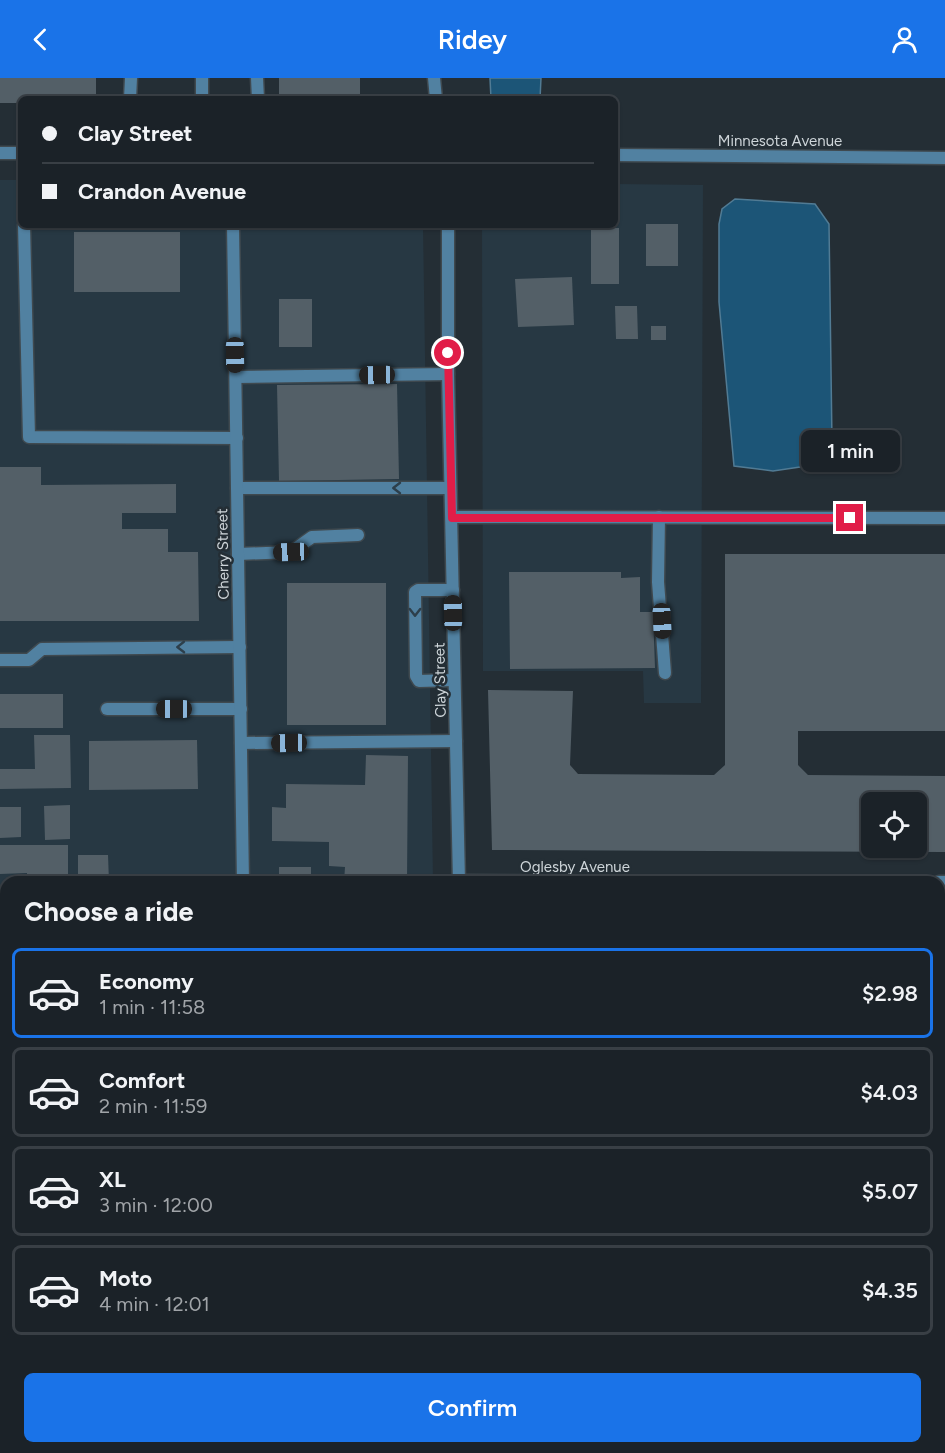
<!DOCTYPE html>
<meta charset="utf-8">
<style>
:root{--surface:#1b2228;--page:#242a30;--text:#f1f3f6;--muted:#a0a4a8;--line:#393f45;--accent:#1a73e8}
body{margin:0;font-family:Figtree,sans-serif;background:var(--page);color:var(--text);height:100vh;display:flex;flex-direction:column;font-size:22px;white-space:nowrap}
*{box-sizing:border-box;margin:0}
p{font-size:20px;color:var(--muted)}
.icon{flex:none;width:33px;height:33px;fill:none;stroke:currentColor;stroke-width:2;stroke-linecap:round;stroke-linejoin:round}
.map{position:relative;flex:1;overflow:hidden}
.drawer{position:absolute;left:0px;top:798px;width:945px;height:578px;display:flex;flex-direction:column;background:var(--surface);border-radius:18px 18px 0 0;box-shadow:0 2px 4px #0004,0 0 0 2px var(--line)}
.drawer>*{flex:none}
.hud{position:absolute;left:18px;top:18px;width:600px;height:132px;border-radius:9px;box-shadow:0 2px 4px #0004,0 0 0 2px var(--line);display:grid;align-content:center;height:132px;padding:0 24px;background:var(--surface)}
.tools{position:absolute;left:861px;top:714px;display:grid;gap:12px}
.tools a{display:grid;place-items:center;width:66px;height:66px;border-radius:9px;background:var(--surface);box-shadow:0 2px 4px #0004,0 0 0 2px var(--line);font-size:30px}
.end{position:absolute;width:27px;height:27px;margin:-14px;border:8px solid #e11d48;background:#fff;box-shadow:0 0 0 3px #fff}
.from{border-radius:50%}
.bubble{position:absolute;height:42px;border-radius:9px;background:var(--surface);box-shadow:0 2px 4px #0004,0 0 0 2px var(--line);font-size:20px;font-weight:600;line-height:42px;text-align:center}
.car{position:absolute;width:18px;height:36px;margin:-18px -9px;border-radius:8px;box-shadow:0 0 4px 2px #0007;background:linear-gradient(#222 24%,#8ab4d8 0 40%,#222 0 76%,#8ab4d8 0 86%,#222 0)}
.hud b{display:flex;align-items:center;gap:21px;height:57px;font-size:22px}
.hud b+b{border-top:2px solid var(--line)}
.hud i{width:15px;height:15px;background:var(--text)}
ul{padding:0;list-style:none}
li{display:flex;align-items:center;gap:18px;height:90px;margin:0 12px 9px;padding:0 12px;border:3px solid var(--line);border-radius:9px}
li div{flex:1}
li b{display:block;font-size:22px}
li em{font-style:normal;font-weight:600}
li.on{border-color:var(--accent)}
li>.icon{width:54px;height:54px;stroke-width:1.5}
h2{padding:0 24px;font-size:27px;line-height:72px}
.primary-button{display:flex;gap:12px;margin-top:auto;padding:12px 24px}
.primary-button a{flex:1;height:69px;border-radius:9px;background:var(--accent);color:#fff;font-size:24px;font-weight:600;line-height:69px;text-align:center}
header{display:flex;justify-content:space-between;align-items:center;height:78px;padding:0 24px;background:var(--accent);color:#fff;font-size:27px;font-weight:600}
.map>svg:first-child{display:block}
.built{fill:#273843}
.water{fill:#1c5577;stroke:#517b94;stroke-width:1.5}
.building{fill:#535f67;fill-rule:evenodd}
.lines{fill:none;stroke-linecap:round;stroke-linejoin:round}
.service-casing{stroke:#3f494f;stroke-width:15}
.minor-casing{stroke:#3f494f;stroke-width:15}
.tertiary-casing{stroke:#3f494f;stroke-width:15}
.service{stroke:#5181a1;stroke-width:12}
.minor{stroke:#5181a1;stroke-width:12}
.tertiary{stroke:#5181a1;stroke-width:12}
.oneway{stroke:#2d3f4b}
.route{stroke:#e11d48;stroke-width:8}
.labels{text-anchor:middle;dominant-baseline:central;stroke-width:5;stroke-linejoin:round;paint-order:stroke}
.street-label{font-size:15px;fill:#ced5d9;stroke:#242e35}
</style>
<header><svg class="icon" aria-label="back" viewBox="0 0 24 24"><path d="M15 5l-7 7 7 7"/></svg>Ridey<svg class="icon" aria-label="person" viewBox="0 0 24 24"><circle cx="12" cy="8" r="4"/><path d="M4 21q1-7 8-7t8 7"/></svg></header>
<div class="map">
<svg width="945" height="1375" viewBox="0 0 945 1375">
<rect width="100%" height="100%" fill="#242e35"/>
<g class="built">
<polygon points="0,102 21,102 21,147 423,147 433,804 6,804 6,926 0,926"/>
<polygon points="615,106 703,107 701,625 644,625 643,593 483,593 482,147 615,147"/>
<polygon points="939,988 945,988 945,1375 491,1375 490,1370 939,1370"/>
<polygon points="0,1315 6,1316 6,1370 440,1370 440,1375 0,1375"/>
</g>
<g class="water">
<polygon points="490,0 541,0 540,21 491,21"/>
<polygon points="735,121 815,126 829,146 832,364 827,385 773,393 734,388 719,224 719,146 722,131"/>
</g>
<g class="building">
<polygon points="0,0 96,0 96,21 21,21 21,25 0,25"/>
<rect x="279" y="0" width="81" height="21"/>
<rect x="646" y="146" width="32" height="42"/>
<rect x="591" y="150" width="28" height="56"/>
<rect x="74" y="154" width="106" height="60"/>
<polygon points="572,199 574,247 518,249 515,201"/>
<rect x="279" y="221" width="33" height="48"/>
<polygon points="615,228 637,228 638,261 616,261"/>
<rect x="651" y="248" width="15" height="14"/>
<polygon points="397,306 399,401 279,403 277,307"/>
<polygon points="0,389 41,389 41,407 176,406 176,435 122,435 122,451 168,451 168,474 198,474 199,543 0,543"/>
<path d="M725,476H945V653H798V687L808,697L945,698V774L492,772L488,612L573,613L570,687L578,696L714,697L725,687ZM872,724H916V770H872Z"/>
<polygon points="509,494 621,494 621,500 640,499 640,534 653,534 655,590 510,591"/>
<rect x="287" y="505" width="99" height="142"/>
<rect x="0" y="616" width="63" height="34"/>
<polygon points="34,657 70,657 71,710 0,711 0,691 35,691"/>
<polygon points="197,662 198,711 89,712 89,663"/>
<polygon points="366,677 408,678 407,804 344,804 345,789 329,788 329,764 272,763 272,729 286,730 286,706 365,707"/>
<polygon points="70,727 70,761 45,762 44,728"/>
<polygon points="0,729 21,729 21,759 0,760"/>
<polygon points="0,767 68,767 68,804 27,804 27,795 0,796"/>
<polygon points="78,777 108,777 109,804 78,804"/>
<rect x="279" y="789" width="32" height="15"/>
<rect x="939" y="871" width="6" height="37"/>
<polygon points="0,961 3,961 6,1013 0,1013"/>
<polygon points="945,1018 945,1078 939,1078 939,1019"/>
<rect x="0" y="1037" width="6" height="99"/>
<rect x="0" y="1179" width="6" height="130"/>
<polygon points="939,1334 945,1334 945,1375 881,1375 881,1370 939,1370"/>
<rect x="71" y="1370" width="90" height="5"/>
<rect x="609" y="1370" width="30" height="5"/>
<rect x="679" y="1370" width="17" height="5"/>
<rect x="712" y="1370" width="54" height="5"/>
</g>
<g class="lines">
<g class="service-casing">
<g id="service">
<polyline points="202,0 202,21"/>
<polyline points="257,0 258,21"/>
<polyline points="130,21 131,0"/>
<polyline points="24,147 29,359 237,360"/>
<polyline points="236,299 448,296"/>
<polyline points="237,410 450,410"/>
<polyline points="659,439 658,504 665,595"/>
<polyline points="238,476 291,474 312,459 358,457"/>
<polyline points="453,512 418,512 415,514 416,598 419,603 454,602"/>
<polyline points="0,582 29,582 42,571 240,569"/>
<polyline points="107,631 241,631"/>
<polyline points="241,665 456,663"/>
<polyline points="0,1145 6,1145"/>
<polyline points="0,1324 6,1324"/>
</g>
</g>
<g class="minor-casing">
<g id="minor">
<polyline points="233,147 243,804"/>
<polyline points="452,439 945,440"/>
<polyline points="459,803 799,804"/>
<polyline points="939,804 945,804"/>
<polyline points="939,1167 945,1167"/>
<polyline points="253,1370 253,1375"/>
</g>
</g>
<g class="tertiary-casing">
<g id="tertiary">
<polyline points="434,0 436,21"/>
<polyline points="0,75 21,75"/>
<polyline points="615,77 945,80"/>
<polyline points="448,147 448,296 459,804"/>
<polyline points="465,1370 465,1375"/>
</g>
</g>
<use href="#service" class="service"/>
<use href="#minor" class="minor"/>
<use href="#tertiary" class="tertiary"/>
</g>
<defs><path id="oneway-chevron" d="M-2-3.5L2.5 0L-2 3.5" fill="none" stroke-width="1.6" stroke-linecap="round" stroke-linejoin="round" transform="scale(1.5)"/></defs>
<g class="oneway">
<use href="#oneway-chevron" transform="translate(397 410) rotate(180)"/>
<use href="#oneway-chevron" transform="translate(415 534) rotate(90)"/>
<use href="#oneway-chevron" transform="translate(181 569) rotate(179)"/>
</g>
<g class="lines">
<polyline class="route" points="448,275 452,440 850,440"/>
</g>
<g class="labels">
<g class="street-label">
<text x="780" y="63">Minnesota Avenue</text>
<text transform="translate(223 476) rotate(-91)">Cherry Street</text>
<text transform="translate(440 602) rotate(-91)">Clay Street</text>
<text x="575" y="789">Oglesby Avenue</text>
</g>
</g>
</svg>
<div class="tools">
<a><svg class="icon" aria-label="locate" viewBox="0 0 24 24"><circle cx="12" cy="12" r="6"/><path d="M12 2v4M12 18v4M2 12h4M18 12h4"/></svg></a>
</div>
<i class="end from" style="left:448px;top:275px"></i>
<i class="end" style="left:850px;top:440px"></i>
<div class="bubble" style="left:801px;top:352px;width:99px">1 min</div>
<i class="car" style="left:235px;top:277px;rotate:179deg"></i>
<i class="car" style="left:377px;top:297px;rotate:269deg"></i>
<i class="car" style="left:291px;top:474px;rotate:268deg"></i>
<i class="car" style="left:453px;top:535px;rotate:359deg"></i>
<i class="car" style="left:662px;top:543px;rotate:177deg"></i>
<i class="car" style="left:174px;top:631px;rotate:270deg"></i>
<i class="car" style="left:289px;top:665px;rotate:269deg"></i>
<div class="hud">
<b><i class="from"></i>Clay Street</b>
<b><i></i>Crandon Avenue</b>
</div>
<section class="drawer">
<h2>Choose a ride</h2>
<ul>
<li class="on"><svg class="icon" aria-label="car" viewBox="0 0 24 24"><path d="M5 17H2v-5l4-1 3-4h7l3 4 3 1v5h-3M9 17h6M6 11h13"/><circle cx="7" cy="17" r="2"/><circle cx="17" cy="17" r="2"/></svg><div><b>Economy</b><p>1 min · 11:58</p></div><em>$2.98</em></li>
<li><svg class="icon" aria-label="car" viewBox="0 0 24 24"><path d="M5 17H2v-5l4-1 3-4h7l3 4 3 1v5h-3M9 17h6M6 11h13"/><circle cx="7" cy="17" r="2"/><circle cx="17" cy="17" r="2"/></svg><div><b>Comfort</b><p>2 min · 11:59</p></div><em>$4.03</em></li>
<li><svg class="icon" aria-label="car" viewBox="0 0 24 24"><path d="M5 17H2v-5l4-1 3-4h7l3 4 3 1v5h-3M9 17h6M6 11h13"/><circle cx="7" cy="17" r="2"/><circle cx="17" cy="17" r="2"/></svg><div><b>XL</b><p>3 min · 12:00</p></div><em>$5.07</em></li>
<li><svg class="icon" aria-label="car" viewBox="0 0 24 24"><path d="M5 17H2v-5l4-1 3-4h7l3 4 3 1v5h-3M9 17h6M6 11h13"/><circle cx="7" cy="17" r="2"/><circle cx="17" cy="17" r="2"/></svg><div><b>Moto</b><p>4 min · 12:01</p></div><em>$4.35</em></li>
</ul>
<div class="primary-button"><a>Confirm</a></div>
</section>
</div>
